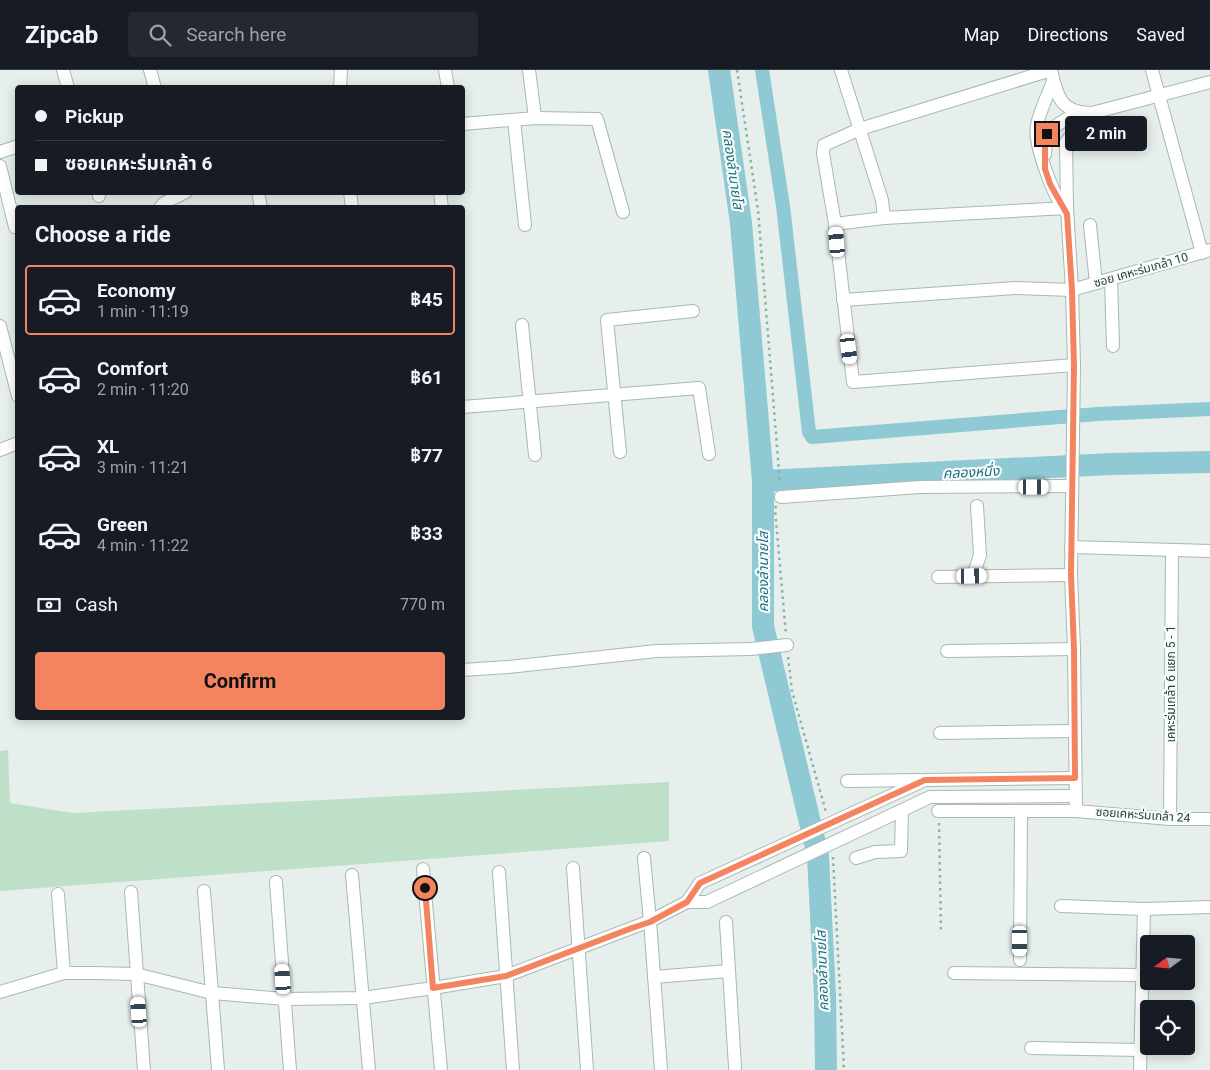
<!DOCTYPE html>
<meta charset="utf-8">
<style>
:root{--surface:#171b24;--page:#242831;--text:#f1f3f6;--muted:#9ea1a6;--line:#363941;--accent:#f4845f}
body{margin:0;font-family:Roboto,"Noto Sans Thai",sans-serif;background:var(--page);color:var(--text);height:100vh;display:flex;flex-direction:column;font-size:19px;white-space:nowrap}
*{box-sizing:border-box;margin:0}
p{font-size:16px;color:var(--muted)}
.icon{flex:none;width:28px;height:28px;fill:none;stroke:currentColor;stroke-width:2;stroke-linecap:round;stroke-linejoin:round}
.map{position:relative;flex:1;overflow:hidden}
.drawer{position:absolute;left:15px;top:135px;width:450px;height:515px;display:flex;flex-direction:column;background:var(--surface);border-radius:5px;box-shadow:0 2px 12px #0003}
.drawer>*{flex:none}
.banner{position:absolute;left:15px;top:15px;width:450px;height:110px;border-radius:5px;box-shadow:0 2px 12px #0003;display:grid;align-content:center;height:110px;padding:0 20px;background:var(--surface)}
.needle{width:32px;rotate:254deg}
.buttons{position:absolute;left:1140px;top:865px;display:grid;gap:10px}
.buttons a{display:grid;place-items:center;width:55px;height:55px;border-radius:5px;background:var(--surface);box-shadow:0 2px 12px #0003;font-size:25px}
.end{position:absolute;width:22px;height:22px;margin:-11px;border:6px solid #f4845f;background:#111;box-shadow:0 0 0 2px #111}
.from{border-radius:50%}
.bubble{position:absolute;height:35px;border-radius:5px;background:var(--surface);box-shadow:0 2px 12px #0003;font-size:16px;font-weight:700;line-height:35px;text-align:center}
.car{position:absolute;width:15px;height:30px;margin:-15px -8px;border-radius:6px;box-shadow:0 0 4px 1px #0007;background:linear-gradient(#fff 24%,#345 0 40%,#fff 0 76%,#345 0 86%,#fff 0)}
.banner b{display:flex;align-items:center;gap:18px;height:48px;font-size:19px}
.banner b+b{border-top:1px solid var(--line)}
.banner i{width:12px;height:12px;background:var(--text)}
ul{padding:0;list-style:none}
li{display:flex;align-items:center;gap:15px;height:70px;margin:0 10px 8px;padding:0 10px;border:2px solid transparent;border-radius:5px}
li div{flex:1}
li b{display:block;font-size:19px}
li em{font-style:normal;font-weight:700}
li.active{border-color:var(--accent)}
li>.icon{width:45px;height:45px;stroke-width:1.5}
h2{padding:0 20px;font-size:22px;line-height:60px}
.pay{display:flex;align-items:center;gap:12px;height:55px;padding:0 20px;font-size:19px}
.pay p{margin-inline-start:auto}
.button{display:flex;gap:10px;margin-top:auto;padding:10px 20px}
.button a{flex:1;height:58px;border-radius:5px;background:var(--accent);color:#111;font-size:20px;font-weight:700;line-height:58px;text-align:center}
header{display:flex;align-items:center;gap:30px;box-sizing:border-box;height:70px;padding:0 25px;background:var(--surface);border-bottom:1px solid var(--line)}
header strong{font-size:24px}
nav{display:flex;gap:28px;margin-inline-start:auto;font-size:18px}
.search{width:350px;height:45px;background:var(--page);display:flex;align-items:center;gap:12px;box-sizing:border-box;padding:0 18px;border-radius:5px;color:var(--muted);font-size:19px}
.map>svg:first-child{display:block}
.green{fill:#bfe0c8}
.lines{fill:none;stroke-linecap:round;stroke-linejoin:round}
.canal{stroke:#8ec9d4;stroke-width:14}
.river{stroke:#8ec9d4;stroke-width:22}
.minor-casing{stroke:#a8b8b2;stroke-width:14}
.path{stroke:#86b3a5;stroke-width:2.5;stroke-dasharray:2.5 4;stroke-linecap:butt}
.minor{stroke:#fff;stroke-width:12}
.route{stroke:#f4845f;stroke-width:6}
.labels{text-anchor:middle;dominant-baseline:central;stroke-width:4.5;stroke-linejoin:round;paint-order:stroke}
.street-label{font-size:12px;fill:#24423a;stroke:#f7fbf9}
.water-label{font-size:14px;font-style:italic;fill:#1c6f80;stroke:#f7fbf9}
</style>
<header>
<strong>Zipcab</strong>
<div class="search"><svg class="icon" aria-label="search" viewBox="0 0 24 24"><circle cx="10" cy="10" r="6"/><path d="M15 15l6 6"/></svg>Search here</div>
<nav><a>Map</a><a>Directions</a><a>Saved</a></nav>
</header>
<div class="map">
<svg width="1210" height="1000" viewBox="0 0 1210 1000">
<rect width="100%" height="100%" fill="#e6efeb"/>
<polygon class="green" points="8,680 10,733 73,743 669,712 669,771 0,821 0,681"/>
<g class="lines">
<polyline class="canal" points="762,0 783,136 809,362 812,367 1098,344 1210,339"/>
<g class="river">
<polyline points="719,0 741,153 763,411 763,556 818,786 825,926 826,1000"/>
<polyline points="763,411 1112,394 1210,392"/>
</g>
<g class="minor-casing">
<g id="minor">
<polyline points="63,0 68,18"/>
<polyline points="150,0 155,18"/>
<polyline points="445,0 448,18"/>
<polyline points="529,0 535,48"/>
<polyline points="841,0 882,130 884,148"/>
<path d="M1051,0C1057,27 1061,43 1092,43L1210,12"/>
<polyline points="1152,0 1202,183"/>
<path d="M1053,11C1048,25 1040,40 1037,55C1033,74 1054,126 1065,141"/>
<polyline points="340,18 341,0"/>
<polyline points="514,50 525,155"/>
<polyline points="462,54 535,48 597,49 623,142"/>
<polyline points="0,82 18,76"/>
<path d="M1045,84C1045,58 1057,54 1078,43"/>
<polyline points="0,96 15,157"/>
<polyline points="98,122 99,126"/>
<polyline points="258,122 261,138"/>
<polyline points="350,122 352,138"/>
<polyline points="440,122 442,138"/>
<polyline points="160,138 164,133 186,122"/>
<polyline points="1067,138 884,148 835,154 853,312 1074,295"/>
<polyline points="835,154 823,83 824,75 860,59 1051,0"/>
<polyline points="1090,155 1096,213"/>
<polyline points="1111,209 1113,276"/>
<polyline points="843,230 1015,218 1072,220 1210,180"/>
<polyline points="522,255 535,385"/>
<polyline points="0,256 18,326"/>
<polyline points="462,337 699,318 709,384"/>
<polyline points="0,380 18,373"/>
<polyline points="620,382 607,250 693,241"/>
<polyline points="781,427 920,417 1072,416"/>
<polyline points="1071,477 1210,481"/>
<polyline points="973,506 980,485 977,436"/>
<polyline points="938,507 1071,505"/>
<polyline points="947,581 1074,579"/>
<polyline points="462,600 508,597 657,581 751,579 787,575"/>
<polyline points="940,663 1075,661"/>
<polyline points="847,711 920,710"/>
<polyline points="938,741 1076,741 1170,749 1210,749"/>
<polyline points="1076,741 1074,579 1071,505 1074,295 1072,220 1067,138 1066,72 1092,43"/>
<polyline points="1170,749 1172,480"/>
<polyline points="644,788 650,851 661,1000"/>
<polyline points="856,788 875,782 901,781 902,740"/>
<polyline points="573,798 587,1000"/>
<polyline points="423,799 441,1000"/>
<polyline points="499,802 513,1000"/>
<polyline points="352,805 369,1000"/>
<polyline points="276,812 290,1000"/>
<polyline points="204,821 218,1000"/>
<polyline points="131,822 144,1000"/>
<polyline points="58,824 64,903"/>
<polyline points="687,832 707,832 930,727 1075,726"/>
<polyline points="1061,836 1144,839 1210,837"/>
<polyline points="726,852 735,997"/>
<polyline points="1020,890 1021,741"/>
<polyline points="954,903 1142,905"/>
<polyline points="654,907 728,901"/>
<polyline points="0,922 64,903 92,903 136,904 212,923 285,929 363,928 433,918 506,906 650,851 687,832 700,813 925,710 1075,708"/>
<polyline points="1031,978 1140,980"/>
<polyline points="1140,1000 1144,839"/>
</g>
</g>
<g class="path">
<polyline points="737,0 758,140 780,414"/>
<polyline points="776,436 775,439 786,565"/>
<polyline points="788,587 792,621 826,742"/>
<polyline points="939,753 941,863"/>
<polyline points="833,787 844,1000"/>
</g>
<use href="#minor" class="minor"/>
</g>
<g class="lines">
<polyline class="route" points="425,818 433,918 506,906 632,858 650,852 687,832 700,813 925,710 1075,708 1074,579 1071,505 1074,296 1072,220 1067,144 1050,114 1045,99 1045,72 1047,64"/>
</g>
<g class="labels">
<g class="street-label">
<text transform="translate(1141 200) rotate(-16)">ซอย เคหะร่มเกล้า 10</text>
<text transform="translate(1171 614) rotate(-90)">เคหะร่มเกล้า 6 แยก 5 - 1</text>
<text transform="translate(1143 745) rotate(4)">ซอยเคหะร่มเกล้า 24</text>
</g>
<g class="water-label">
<text transform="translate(733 99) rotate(82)">คลองลำนายโส</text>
<text transform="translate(971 402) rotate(-3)">คลองหนึ่ง</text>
<text transform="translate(763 502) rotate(-90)">คลองลำนายโส</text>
<text transform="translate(822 901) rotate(-92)">คลองลำนายโส</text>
</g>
</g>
</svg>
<div class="buttons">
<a><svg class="needle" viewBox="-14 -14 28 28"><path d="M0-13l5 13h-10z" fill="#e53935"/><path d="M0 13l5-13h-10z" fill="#9ea1a6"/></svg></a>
<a><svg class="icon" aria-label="locate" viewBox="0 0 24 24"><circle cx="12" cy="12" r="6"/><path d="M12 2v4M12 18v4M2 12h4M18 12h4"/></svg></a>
</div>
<i class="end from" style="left:425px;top:818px"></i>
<i class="end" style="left:1047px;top:64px"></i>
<div class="bubble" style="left:1065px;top:46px;width:82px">2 min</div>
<i class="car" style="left:837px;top:172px;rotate:355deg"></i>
<i class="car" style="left:849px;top:279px;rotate:173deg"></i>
<i class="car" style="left:1034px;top:417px;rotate:90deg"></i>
<i class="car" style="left:972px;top:506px;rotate:89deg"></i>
<i class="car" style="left:1020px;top:871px;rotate:180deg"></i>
<i class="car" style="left:283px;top:909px;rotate:356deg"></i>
<i class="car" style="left:139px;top:942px;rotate:356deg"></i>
<div class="banner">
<b><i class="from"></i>Pickup</b>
<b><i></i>ซอยเคหะร่มเกล้า 6</b>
</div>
<section class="drawer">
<h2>Choose a ride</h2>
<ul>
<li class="active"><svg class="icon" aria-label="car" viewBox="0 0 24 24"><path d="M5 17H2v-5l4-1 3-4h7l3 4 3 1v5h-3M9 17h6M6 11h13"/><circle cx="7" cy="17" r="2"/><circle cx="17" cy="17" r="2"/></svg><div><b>Economy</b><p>1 min · 11:19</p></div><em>฿45</em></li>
<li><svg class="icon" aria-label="car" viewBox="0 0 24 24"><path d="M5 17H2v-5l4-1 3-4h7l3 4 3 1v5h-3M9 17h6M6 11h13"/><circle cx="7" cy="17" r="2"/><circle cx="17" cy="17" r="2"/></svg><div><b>Comfort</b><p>2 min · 11:20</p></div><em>฿61</em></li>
<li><svg class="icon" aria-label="car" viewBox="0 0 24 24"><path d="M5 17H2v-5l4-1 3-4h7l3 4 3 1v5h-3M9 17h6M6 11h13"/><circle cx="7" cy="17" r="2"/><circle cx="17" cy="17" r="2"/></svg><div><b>XL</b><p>3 min · 11:21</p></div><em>฿77</em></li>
<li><svg class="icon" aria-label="car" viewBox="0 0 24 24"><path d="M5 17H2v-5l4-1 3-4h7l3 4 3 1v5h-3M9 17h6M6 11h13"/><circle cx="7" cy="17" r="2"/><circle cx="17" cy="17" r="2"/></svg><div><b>Green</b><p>4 min · 11:22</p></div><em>฿33</em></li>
</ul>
<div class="pay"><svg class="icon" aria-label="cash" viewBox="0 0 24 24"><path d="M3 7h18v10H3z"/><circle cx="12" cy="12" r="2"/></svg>Cash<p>770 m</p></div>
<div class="button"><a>Confirm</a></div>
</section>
</div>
